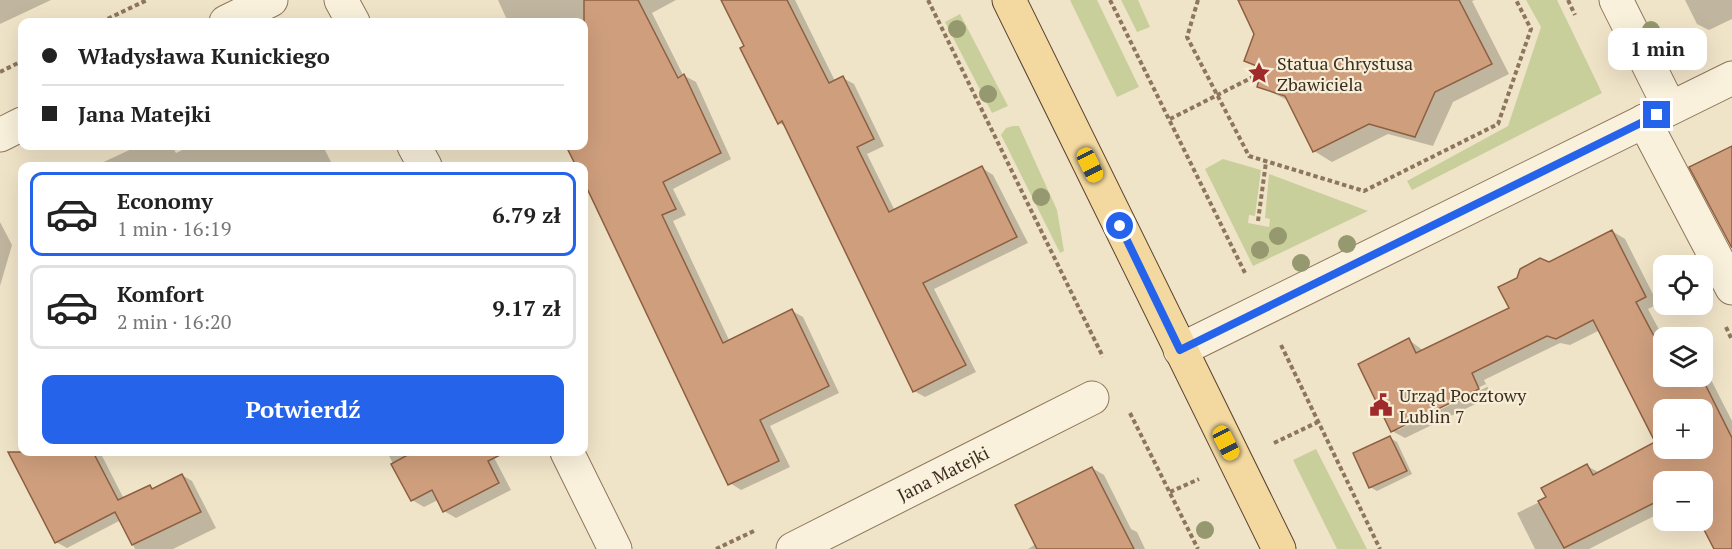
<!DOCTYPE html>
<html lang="pl">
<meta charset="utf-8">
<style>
:root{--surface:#fff;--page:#f6f6f6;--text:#222;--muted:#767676;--line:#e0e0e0;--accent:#2563eb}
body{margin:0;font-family:"PT Serif",serif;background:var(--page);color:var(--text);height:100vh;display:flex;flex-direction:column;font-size:22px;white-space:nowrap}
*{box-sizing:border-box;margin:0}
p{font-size:20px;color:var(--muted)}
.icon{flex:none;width:33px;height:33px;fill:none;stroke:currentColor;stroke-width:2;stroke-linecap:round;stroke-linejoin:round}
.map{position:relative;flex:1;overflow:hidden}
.sheet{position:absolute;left:18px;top:162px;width:570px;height:294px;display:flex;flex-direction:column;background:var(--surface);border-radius:12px;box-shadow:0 6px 24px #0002}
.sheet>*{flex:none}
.guide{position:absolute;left:18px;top:18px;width:570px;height:132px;border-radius:12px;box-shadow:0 6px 24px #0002;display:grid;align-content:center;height:132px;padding:0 24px;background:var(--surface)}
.fabs{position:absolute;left:1653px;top:255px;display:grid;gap:12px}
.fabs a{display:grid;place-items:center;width:60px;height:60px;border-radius:12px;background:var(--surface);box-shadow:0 6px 24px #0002;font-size:30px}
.end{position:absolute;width:27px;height:27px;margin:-14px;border:8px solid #2563eb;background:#fff;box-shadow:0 0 0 3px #fff}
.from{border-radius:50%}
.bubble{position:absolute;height:42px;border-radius:12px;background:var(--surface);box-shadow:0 6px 24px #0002;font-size:20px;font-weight:600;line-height:42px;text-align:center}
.car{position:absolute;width:18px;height:36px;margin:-18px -9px;border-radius:8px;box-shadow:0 0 4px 2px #0007;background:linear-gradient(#f5c518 24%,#345 0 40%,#f5c518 0 76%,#345 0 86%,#f5c518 0)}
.guide b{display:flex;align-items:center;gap:21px;height:57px;font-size:22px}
.guide b+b{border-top:2px solid var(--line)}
.guide i{width:15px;height:15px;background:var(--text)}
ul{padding:10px 0 0;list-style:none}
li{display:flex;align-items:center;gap:18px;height:84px;margin:0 12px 9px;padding:0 12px;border:3px solid var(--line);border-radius:12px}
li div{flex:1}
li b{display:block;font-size:22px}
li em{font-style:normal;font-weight:600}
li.active{border-color:var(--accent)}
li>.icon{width:54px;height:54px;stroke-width:1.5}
.cta{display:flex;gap:12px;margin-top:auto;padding:12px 24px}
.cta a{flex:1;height:69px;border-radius:12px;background:var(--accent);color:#fff;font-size:24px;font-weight:600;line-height:69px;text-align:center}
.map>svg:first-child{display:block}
.green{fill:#c9cf9b}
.shadow{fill:#0003;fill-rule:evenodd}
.building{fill:#cf9f7d;stroke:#8d5f41;stroke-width:1.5;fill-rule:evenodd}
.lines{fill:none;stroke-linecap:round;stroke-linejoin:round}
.minor-casing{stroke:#8d765c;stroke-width:35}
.major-casing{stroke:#5b4430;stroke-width:35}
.path{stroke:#8d765c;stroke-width:4;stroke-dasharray:4.5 3;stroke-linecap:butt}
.minor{stroke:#faf1dc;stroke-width:33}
.major{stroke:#f3d9a0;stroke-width:33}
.tree{fill:#96986f}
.route{stroke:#2563eb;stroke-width:8}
.labels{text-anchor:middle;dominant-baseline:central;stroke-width:4.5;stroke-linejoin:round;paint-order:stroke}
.poi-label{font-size:18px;fill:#3d2e20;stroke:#f7eed8;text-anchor:start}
.street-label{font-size:18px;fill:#3d2e20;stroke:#f7eed8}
</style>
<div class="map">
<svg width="1732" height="549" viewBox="0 0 1732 549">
<rect width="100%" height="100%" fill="#f0e4c8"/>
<g class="green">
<polygon points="1070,0 1097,0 1139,87 1117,97"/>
<polygon points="1121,0 1138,0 1150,27 1137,32"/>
<polygon points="1526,0 1557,0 1602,93 1412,190 1407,181 1508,126 1541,27"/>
<polygon points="960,14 1008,106 992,113 945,22"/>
<polygon points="1013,126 1019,126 1057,210 1064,251 1060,253 1001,135 1006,128"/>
<polygon points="1223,159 1261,170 1255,216 1249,215 1248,223 1269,227 1270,219 1265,218 1269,174 1368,211 1253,266 1205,169"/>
<polygon points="1316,449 1367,549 1337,549 1293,460"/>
</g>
<g class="shadow">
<polygon points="0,0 51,0 0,24"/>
<polygon points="498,0 676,0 652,13 683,75 696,82 731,159 673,189 686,215 673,221 730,342 792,311 803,317 839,393 770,426 790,467 741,490 730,483 584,179 584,166 578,166 572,154 562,146 584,146 584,22 508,22"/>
<polygon points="723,0 795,0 835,81 843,78 854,84 884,146 867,154 895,211 982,168 993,175 1028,243 934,289 976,372 925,397 914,391 787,127 779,123"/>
<polygon points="1239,0 1475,0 1472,1 1509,74 1453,102 1433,146 1388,134 1332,162 1314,151 1289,101 1259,86 1263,70 1246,61 1256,34"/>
<polygon points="1685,0 1732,0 1732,19 1709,30 1697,24"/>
<polygon points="138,146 172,146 176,153 191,146 323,146 333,166 95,166"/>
<polygon points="0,222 12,245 0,286"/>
<path d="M1612,231L1625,239L1658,304L1648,309L1664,339V376H1702V365L1704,366L1732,421V549H1715L1702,520V482H1664V511L1589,549H1535L1517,513L1548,498L1587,466L1600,473L1657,443L1600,330L1570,345L1560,343L1484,380L1492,396L1405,438L1392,431L1409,340L1424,351L1511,309L1550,263ZM1486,384L1487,387L1398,430V427ZM1664,410H1702V448H1664Z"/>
<polygon points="1390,438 1397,442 1412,474 1377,491 1370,487"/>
<polygon points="30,452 100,452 124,499 150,487 154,489 182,475 192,481 216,528 173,549 135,549 121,520 67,548 56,542 14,460"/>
<polygon points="387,452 491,452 511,490 456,518 444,511 438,500 424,507 412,500"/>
<polygon points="1092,468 1104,475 1131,529 1137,532 1145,549 1028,549 1036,544"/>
</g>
<g class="building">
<polygon points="584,0 638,0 678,78 684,74 721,153 663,182 676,209 662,215 723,343 792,309 829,386 760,420 779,461 728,485 584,182 584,166 576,166 566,146 584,146"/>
<polygon points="721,0 787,0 829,83 843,76 874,139 857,147 889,212 982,166 1017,237 923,283 966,365 913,392 782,121 778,124 740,48 744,46"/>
<polygon points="1238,0 1459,0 1492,64 1435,92 1415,137 1369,124 1313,152 1285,96 1257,87 1262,68 1244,61 1254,34"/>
<polygon points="1732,146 1732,248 1689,167"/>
<path d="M1612,230L1646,297L1636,302L1664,355V376H1701L1732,438V549H1714L1699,520H1702V482H1664V498L1564,548L1538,501L1546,497L1541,488L1587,464L1593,475L1655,442L1593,320L1556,339L1547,336L1472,373L1479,389L1391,432L1358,364L1409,338L1416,353L1509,308L1498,287L1517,278L1520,269L1540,258L1549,262ZM1664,410H1702V448H1664Z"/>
<polygon points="1390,436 1407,471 1369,488 1353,453"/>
<polygon points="8,452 93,452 118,500 150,485 152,489 182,474 201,512 132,545 115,512 55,543"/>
<polygon points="413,452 506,452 488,461 499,483 443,512 432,490 411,501 391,464"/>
<polygon points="1092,467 1134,549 1037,549 1015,505"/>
</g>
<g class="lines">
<g class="minor-casing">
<g id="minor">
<polyline points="341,0 353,22"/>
<polyline points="1616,0 1670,108"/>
<polyline points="226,22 271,0"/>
<polyline points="1644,121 1732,288"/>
<polyline points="0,135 22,124"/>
<polyline points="414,146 425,166"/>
<polyline points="1180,350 1732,78"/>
<polyline points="567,452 615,549"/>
<path id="s1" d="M793,549L1092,398"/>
</g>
</g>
<g class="major-casing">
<polyline id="major" points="1009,0 1279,549"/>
</g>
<g class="path">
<polyline points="928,0 1103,357"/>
<polyline points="1110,0 1245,273"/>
<polyline points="1198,0 1187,37 1249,156 1364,191 1498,124 1531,29 1516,0"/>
<polyline points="1568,0 1575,15"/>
<polyline points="101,22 147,0"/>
<polyline points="0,72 22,61"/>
<polyline points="1170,119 1255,76"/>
<polyline points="1258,221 1266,162"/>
<polyline points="1726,327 1732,340"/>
<polyline points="1281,345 1380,549"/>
<polyline points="1130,413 1198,549"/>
<polyline points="1274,443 1318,422"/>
<polyline points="1170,492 1199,479"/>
<polyline points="716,549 756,530"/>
</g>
<use href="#minor" class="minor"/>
<use href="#major" class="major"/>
</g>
<g class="tree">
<circle cx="957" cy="29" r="9"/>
<circle cx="1651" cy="30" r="9"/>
<circle cx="988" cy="94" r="9"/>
<circle cx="1041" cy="197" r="9"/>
<circle cx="1278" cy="236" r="9"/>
<circle cx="1347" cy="244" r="9"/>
<circle cx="1260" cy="250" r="9"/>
<circle cx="1301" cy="263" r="9"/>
<circle cx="1205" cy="530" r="9"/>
</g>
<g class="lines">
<polyline class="route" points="1120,226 1180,350 1657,115"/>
</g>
<defs>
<g id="sight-bare" transform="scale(1.8)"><path d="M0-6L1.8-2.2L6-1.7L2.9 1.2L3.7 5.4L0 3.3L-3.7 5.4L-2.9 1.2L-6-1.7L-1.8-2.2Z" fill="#9e2a2b" stroke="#f7eed8" stroke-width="2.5" paint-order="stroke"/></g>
<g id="civic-bare" transform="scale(1.8)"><path d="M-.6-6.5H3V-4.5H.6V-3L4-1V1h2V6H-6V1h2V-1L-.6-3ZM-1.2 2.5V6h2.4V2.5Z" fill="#9e2a2b" stroke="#f7eed8" stroke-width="2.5" paint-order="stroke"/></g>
</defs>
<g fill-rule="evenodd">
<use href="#sight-bare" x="1259" y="73"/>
<use href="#civic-bare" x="1381" y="405"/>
</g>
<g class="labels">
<g class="poi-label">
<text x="1277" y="63">Statua Chrystusa<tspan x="1277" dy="21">Zbawiciela</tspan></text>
<text x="1399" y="395">Urząd Pocztowy<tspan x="1399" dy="21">Lublin 7</tspan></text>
</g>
<g class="street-label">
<text stroke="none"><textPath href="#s1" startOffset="168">Jana Matejki</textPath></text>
</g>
</g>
</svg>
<div class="fabs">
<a><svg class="icon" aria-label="locate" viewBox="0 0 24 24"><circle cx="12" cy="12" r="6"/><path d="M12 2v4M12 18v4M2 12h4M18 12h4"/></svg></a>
<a><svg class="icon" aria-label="layers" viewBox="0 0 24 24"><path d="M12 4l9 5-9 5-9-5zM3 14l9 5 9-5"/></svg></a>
<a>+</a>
<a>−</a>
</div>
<i class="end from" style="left:1120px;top:226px"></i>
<i class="end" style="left:1657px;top:115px"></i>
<div class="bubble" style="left:1608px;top:28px;width:99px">1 min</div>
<i class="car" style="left:1090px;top:165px;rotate:154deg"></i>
<i class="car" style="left:1226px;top:443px;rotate:153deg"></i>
<div class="guide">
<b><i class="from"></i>Władysława Kunickiego</b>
<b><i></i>Jana Matejki</b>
</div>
<section class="sheet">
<ul>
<li class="active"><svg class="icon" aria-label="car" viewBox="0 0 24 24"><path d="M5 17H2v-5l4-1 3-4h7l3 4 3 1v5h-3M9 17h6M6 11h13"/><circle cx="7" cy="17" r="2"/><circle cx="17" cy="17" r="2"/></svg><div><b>Economy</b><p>1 min · 16:19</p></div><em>6.79 zł</em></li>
<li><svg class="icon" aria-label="car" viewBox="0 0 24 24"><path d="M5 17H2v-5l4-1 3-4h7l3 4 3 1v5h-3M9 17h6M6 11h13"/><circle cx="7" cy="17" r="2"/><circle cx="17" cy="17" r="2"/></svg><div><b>Komfort</b><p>2 min · 16:20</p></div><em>9.17 zł</em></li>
</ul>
<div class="cta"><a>Potwierdź</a></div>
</section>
</div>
